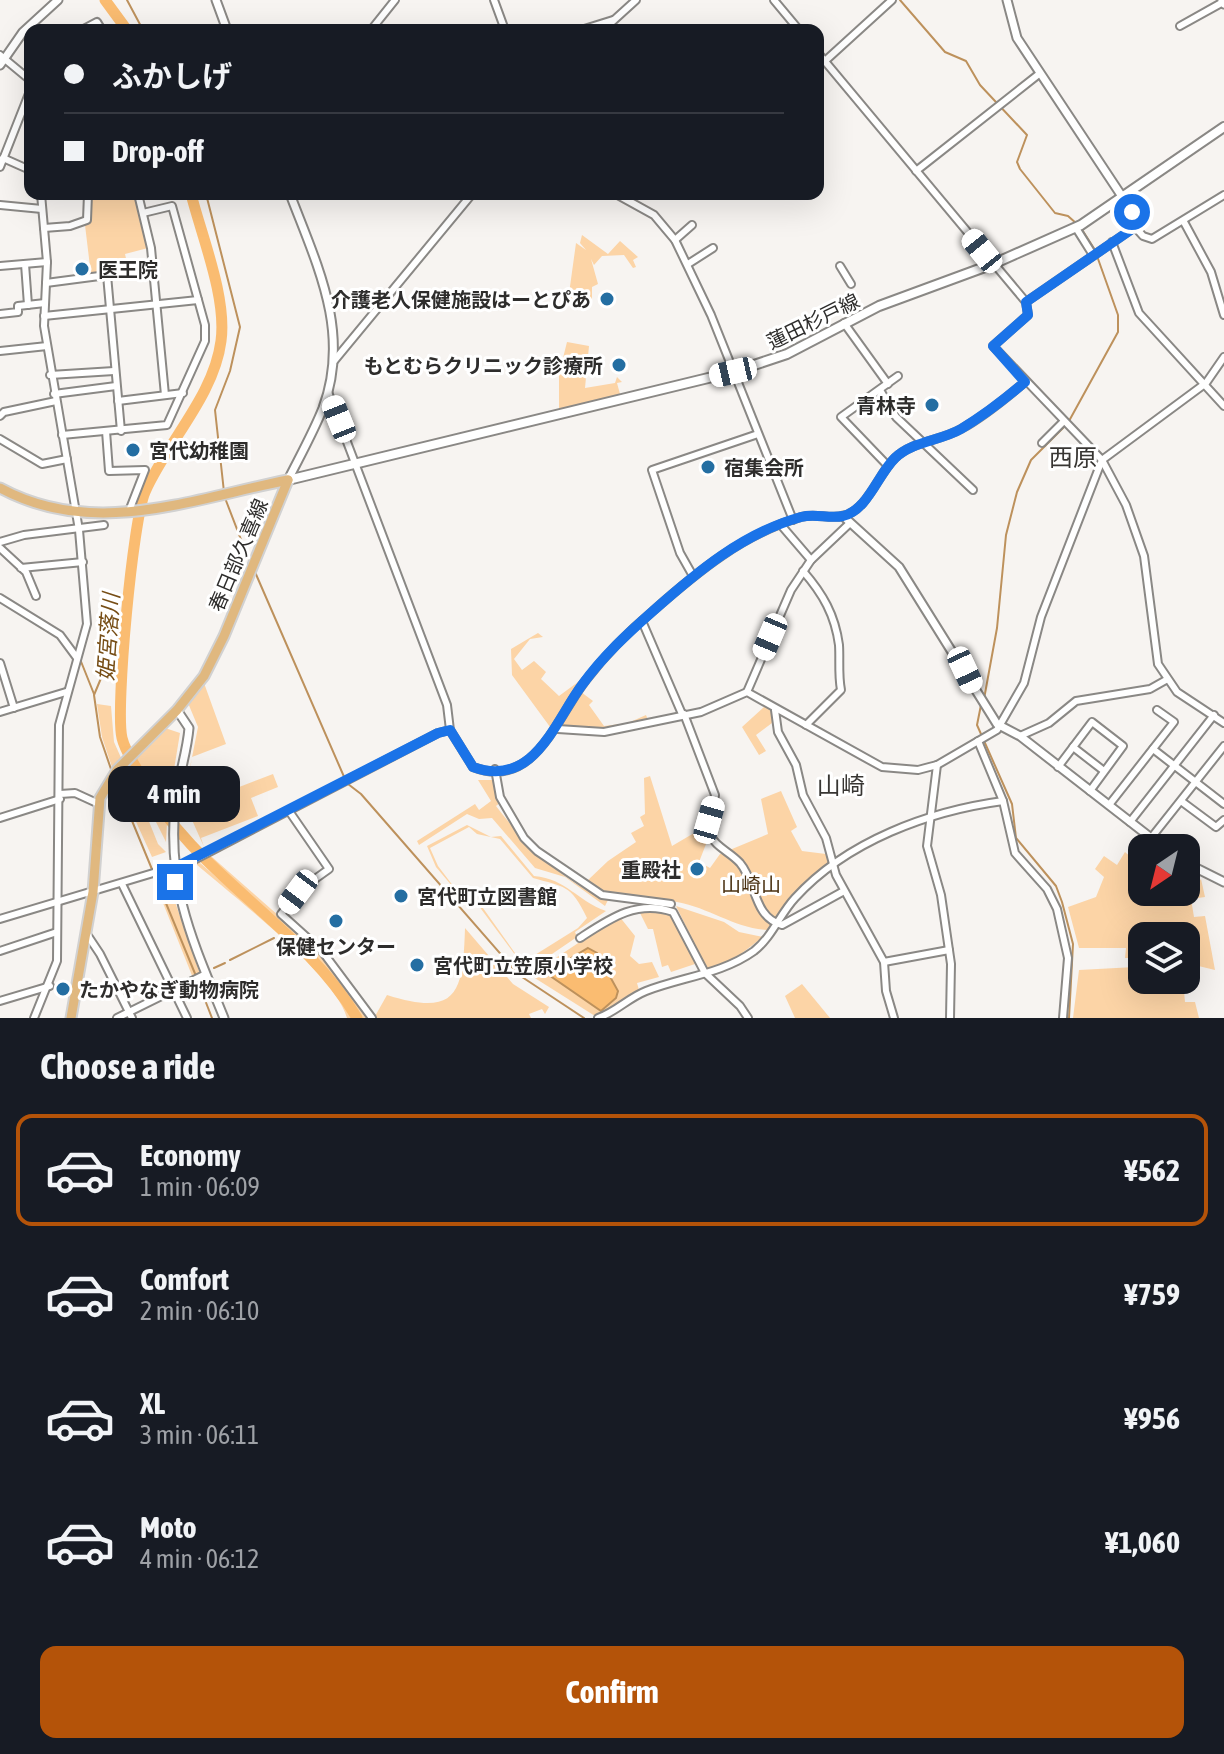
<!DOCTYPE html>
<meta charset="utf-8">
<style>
:root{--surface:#171b24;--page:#242831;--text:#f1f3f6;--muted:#9ea1a6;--line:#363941;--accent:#b45309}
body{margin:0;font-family:"Asap Condensed","Noto Sans JP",sans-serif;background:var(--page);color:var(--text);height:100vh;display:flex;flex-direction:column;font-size:30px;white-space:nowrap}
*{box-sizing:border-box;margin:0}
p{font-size:26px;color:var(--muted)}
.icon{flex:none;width:44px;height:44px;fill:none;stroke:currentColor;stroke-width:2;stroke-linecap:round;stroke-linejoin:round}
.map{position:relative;height:1018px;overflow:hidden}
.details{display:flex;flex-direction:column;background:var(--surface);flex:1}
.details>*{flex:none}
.banner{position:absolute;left:24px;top:24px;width:800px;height:176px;border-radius:16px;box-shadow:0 8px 32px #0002;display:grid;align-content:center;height:176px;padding:0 40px;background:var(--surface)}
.needle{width:52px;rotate:215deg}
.controls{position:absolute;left:1128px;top:834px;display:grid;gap:16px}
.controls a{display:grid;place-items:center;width:72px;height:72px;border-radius:16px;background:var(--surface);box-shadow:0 8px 32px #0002;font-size:40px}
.end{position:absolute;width:36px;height:36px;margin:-18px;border:10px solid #1a73e8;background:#fff;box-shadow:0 0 0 4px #fff}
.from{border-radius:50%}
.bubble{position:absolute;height:56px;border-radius:16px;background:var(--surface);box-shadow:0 8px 32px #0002;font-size:26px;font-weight:700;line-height:56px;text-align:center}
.car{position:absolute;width:24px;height:48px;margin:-24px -12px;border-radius:10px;box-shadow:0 0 6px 2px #0007;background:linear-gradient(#fff 24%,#345 0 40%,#fff 0 76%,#345 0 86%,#fff 0)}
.banner b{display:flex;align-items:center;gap:28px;height:76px;font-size:30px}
.banner b+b{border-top:2px solid var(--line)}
.banner i{width:20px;height:20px;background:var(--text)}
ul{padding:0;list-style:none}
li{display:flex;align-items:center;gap:24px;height:112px;margin:0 16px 12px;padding:0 24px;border:4px solid transparent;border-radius:16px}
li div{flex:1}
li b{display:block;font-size:30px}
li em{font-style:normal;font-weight:700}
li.current{border-color:var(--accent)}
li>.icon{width:72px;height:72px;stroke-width:1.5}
h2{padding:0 40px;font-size:36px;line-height:96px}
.cta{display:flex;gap:16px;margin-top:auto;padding:16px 40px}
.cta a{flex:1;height:92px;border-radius:16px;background:var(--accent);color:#fff;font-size:32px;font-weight:700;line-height:92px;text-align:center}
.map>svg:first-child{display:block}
.green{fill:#fcd4a6;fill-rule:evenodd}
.water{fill:#fabc71;stroke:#bd915c;stroke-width:2}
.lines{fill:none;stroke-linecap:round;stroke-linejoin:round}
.stream{stroke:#bd915c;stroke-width:2}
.river{stroke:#fabc71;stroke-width:11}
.minor-casing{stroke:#8a8885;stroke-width:10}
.tertiary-casing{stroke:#8a8885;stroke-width:11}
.secondary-casing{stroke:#8a8885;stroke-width:12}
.primary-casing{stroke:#d1d1d1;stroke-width:13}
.minor{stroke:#fff;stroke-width:6}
.tertiary{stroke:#fff;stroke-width:7}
.secondary{stroke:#fff;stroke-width:8}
.primary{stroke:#e0b87f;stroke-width:9}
.route{stroke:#1a73e8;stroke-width:10}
.poi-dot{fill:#246ea2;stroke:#fff;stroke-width:3}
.labels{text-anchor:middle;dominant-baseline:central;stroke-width:6;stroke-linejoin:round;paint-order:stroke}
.poi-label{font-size:20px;font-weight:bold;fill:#2e2d2c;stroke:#fff;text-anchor:start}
.street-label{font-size:20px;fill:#2e2d2c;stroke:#fff}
.park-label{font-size:20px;fill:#493010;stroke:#fff}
.water-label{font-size:22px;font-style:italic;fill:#774e16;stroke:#fff}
.quarter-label{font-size:24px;fill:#383633;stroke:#fff}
</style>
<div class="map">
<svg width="1224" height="1018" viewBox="0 0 1224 1018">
<rect width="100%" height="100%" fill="#f7f4f1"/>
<g class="green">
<polygon points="91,194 135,194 148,248 125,254 127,263 91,275 85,225 90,223"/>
<polygon points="582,235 608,254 620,241 638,257 633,260 636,267 633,268 624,255 602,256 594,265 591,259 598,284 592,287 592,301 568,301 576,243 586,250 580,243"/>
<polygon points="567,342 589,346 585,388 615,383 617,377 622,382 617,383 620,394 559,409 559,374"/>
<polygon points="538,633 543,637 530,639 514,659 522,670 534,661 546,672 541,679 559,696 578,682 581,684 577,689 593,701 589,705 604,726 628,723 646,715 648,720 603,730 574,726 553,731 512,675 511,649"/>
<polygon points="204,683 226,744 192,757 185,802 190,806 273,774 278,787 251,798 258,816 201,838 204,847 188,811 182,808 198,727 188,703"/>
<polygon points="97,704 111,706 114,742 122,760 113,770 102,737"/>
<polygon points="765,706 772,711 772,723 756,735 766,751 759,755 742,727"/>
<polygon points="165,728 180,733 167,812 135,757"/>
<polygon points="130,762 167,823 166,842 142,794 120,771"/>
<path d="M650,776L672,846L706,826L708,839L699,862L710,868L720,854L768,834L761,799L781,791L797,827L791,831L802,851L826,854L830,864L805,885L767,930C734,928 710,908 677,902C645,897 615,902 587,881L608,861L636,842L631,833L644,826L640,817L645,814L644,778Z"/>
<path d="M478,780H495L501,802L496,806C524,843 563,883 608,900L605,906L565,877L535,868L492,818L479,819L467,814L419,845L417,841L475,804L479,810L491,801Z"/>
<polygon points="118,782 132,787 138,794 158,844 166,852 152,857"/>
<path d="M467,825L491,837L501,836L534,876C567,879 577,901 606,911L575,932L577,937L527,971L467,890L458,893L436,867L427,846ZM469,827L477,834L500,839L533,878C564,887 571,884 587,918L578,928L522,963L468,887L457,891L438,866L430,848Z"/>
<polygon points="1125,852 1142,867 1142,892 1175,892 1187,900 1201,879 1205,897 1191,899 1194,917 1205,916 1215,970 1186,963 1186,936 1142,936 1142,980 1183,980 1185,1002 1195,1002 1199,1018 1073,1018 1079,970 1135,967 1134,958 1125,958 1126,948 1079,948 1068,907 1096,897 1104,877 1095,869 1104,856 1117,865"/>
<path d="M212,857L321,953L369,1018H361C322,953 260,912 206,859Z"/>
<path d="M199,862L306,956L354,1018H347C335,974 233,896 196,864Z"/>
<polygon points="160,876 169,897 173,896 200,974 193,978 153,878"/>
<polygon points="676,906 724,922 739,932 763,937 733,960 707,969"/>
<polygon points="638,909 668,912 674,916 695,964 671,972 668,965 662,967 653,929 648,929"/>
<polygon points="619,916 635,936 630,956 639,964 652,962 659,977 637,983 639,990 595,1016 530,975"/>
<path d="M465,928L513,984L549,1007L545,1014L542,1009L529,1014L531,1018H374L387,995C459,1018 463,991 465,928Z"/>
<polygon points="802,984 830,1018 795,1018 785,996"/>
</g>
<polygon class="water" points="588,948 597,953 618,991 616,998 601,1011 546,973"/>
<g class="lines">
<g class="stream">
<polyline points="127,0 143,30"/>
<polyline points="900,0 945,52 966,61 980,85 1027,135 1017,162 1020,169 1055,213 1068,216 1077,224"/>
<polyline points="206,194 240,327 230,371 215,410 224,492"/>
<polyline points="1081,228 1095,250"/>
<polyline points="1069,421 1118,332 1118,315 1097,256"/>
<polyline points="225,498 250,563"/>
<polyline points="255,572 345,779"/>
<polyline points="49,625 64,635 77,654"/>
<polyline points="80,659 94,694"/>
<polyline points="984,699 997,628 1006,535 1017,492 1031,460 1065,426"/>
<polyline points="981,705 977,725 1012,804 1016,838 1056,886 1062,902 1073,944 1069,1018"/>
<polyline points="112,772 100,737 94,695 127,616"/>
<polyline points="116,782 196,976"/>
<polyline points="348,784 361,794 519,975 584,1018"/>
<polyline points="230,960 274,938"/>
<polyline points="214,968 225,963"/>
<polyline points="198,982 212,1018"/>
</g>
<g class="river">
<polyline points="105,0 127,30"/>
<path d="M191,194C202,237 227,298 221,341C214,396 167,442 145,492C133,519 115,709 122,738C125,751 134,764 141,776C193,875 301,923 357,1018"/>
</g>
<g class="minor-casing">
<g id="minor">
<polyline points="494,0 505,30"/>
<polyline points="774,0 799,30"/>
<polyline points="1180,26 1223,2"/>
<polyline points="82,30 97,22 102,30"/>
<polyline points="371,30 395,0"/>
<polyline points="581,30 613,20"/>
<polyline points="603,30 636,0"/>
<polyline points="818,53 1026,302 1028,315 993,346 1102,460 1126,505 1144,556 1158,664 1177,692 1224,723"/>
<polyline points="0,55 30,80"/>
<polyline points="825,61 892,0"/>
<polyline points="3,158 30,170"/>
<polyline points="0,167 30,91"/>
<polyline points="916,171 1039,74"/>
<polyline points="138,194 151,248 165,395"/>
<polyline points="616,194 654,215 675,240 711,315 793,520"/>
<polyline points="0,205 42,209"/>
<polyline points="1184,222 1211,272 1224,315"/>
<polyline points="1135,227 1143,236 1152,239 1224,195"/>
<polyline points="44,228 70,226 87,220 88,194"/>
<polyline points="1076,228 1093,255"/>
<polyline points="675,240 692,225"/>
<polyline points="1112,242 1139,313 1224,406"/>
<polyline points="25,264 28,305"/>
<polyline points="688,264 713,248"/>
<polyline points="0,266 47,262"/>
<polyline points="840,266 851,284"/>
<polyline points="46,283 107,275 121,431"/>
<polyline points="1026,302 1135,227 1123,198"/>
<polyline points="0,314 18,312 18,306 45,303"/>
<polyline points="44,316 198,300"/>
<polyline points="844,323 888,384"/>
<polyline points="0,351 47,346"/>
<polyline points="334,361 472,194"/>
<polyline points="50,375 114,371"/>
<polyline points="880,390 896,417 973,490"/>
<path d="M328,392L447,705L450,730L473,767C535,791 557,716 586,680C606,654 628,632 653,611C697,572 743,534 801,517C815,513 829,519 843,516C868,510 878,474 895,458C913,441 940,441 961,429C983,417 1005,399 1025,382"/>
<polyline points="54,394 116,386"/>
<polyline points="118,401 183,393"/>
<polyline points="0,416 4,412 56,401"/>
<polyline points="106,431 109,471 145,470 129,511"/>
<polyline points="62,435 167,425 205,341 205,325 172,206 143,213"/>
<polyline points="0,439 42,464 67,459"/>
<polyline points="1042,443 1064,421"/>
<polyline points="888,466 841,417 898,376"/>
<polyline points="781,525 811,560"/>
<polyline points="0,542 24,535 104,525"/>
<polyline points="0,548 26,572 36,596"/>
<polyline points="21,568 83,562"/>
<path d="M803,571C823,594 835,615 839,645C840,660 838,674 841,690L806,725"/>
<polyline points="693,576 680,553 652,470 758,434"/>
<polyline points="0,598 60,635 77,658"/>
<polyline points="642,621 682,714"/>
<polyline points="0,663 14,708"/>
<polyline points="747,692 791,590 811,560 850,523"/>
<polyline points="775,710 778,732 796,765 803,795 826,838 836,875 884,962 886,991 894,1018"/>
<polyline points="0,712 66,692"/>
<path d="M684,714L715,795L708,832C716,848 729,851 740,863C757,883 753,917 782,925L844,891"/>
<polyline points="558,729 604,732 701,712 747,692 882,767 918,770 937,765 997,730 1024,683 1041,617 1102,460 1206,383 1224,357"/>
<polyline points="1020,736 1049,723 1076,701 1150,689 1166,680"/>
<polyline points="978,741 1003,801 1015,853 1047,889 1057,909 1068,958 1063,1018"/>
<polyline points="1073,747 1104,771"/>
<polyline points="1153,749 1224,804"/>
<polyline points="937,765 927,846 941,895 951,964 950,1018"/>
<polyline points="1058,767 1092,722 1123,746 1090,791"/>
<polyline points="495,769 500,797 524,838 537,851 602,895 671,904"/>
<polyline points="60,794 75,793 99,804"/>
<polyline points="1181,801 1216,827 1224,820"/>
<polyline points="1109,805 1174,722 1157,710"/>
<polyline points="289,811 329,869 301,889 281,914 322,951 372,1018"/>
<polyline points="0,818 60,799"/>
<polyline points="1130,822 1214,715"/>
<polyline points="1151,838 1224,746"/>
<polyline points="122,884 187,1018"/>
<polyline points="0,919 190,862 438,733 450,730"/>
<polyline points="86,933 100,954 132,1018"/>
<path d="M580,938C609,919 637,899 673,912L705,973L740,1006L748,1018"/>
<polyline points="0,951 57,932"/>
<polyline points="884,962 949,950"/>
<polyline points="0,1001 50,986"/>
<polyline points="34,1018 57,961 59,725 87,624 79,530 44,326 47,262 41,194"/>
<polyline points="117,1018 206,974"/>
<path d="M598,1018C616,1012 628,998 646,991C682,977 722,974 754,951C772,937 780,914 795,898C847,841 929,811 1003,801"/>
</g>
</g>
<g class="tertiary-casing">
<g id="tertiary">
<polyline points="216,0 227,30"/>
<polyline points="1007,0 1017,38 1123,198"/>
<polyline points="1222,0 1224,4"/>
<polyline points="0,65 23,32 58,0"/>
<path d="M288,480C300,456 313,433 323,408C351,332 317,265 290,194"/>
<polyline points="843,516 899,567 997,724 1020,736 1164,848"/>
<path d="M177,710L189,728C187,754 177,780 175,806C167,889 194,944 224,1018"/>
<polyline points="1186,863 1224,882"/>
</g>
</g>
<g class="secondary-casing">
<polyline id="secondary" points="288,480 733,372 787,354 879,306 993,264 1081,225 1224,127"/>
</g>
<g class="primary-casing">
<g id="primary">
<path d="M0,488C94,539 191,499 288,480"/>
<polyline points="71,1018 93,892 100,798 117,770 177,710 204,676 224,636 288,480"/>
</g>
</g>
<use href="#minor" class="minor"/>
<use href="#tertiary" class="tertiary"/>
<use href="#secondary" class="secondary"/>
<use href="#primary" class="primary"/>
</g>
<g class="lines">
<path class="route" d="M175,882L174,868L438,733L450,730L473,767C534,789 555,721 582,685C603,656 627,634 653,611C697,572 743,533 801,517C815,513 829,519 843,516C868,510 878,474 895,458C913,441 940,441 961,429C983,416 1005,399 1025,382L993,346L1028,315L1026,302L1135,227L1132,212"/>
</g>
<g class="poi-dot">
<circle cx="82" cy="269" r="8"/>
<circle cx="607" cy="299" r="8"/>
<circle cx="619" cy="365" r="8"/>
<circle cx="932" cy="405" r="8"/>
<circle cx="133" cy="450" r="8"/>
<circle cx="708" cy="467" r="8"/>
<circle cx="697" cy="869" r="8"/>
<circle cx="401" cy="896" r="8"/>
<circle cx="336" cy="921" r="8"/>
<circle cx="417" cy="965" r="8"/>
<circle cx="63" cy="989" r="8"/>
</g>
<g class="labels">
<g class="poi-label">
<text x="98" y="269">医王院</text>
<text x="591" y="299" text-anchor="end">介護老人保健施設はーとぴあ</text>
<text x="603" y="365" text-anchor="end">もとむらクリニック診療所</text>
<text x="916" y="405" text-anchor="end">青林寺</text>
<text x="149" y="450">宮代幼稚園</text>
<text x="724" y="467">宿集会所</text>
<text x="681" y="869" text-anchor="end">重殿社</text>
<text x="417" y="896">宮代町立図書館</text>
<text x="336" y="946" text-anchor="middle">保健センター</text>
<text x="433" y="965">宮代町立笠原小学校</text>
<text x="79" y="989">たかやなぎ動物病院</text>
</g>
<g class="street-label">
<text transform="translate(813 321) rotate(-26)">蓮田杉戸線</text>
<text transform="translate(238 555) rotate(-67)">春日部久喜線</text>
</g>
<g class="park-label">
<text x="751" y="884">山崎山</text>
</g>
<g class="water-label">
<text transform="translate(108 637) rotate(-86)">姫宮落川</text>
</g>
<g class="quarter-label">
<text x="1073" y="457">西原</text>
<text x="841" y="785">山崎</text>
</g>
</g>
</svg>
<div class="controls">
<a><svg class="needle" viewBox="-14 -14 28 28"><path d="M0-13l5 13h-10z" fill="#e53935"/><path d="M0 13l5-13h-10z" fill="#9ea1a6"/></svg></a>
<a><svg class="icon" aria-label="layers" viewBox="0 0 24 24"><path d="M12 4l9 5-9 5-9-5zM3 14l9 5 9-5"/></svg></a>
</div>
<i class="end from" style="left:1132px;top:212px"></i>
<i class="end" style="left:175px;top:882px"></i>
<div class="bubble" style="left:108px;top:766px;width:132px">4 min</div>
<i class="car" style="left:982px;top:251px;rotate:321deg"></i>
<i class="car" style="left:733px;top:372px;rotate:257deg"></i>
<i class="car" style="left:339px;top:419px;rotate:338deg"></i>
<i class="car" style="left:770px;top:637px;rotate:203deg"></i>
<i class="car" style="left:965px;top:670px;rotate:155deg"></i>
<i class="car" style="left:709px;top:820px;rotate:16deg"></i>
<i class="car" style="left:298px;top:892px;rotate:217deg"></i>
<div class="banner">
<b><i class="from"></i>ふかしげ</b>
<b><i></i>Drop-off</b>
</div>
</div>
<section class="details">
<h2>Choose a ride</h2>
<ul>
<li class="current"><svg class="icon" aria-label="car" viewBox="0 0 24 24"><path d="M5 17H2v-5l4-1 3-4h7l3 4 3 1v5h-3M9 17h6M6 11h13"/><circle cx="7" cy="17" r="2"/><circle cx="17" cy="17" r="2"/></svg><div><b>Economy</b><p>1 min · 06:09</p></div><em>¥562</em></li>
<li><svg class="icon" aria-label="car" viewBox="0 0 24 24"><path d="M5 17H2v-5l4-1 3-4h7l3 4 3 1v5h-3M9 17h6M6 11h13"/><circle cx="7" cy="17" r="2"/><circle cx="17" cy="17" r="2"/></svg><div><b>Comfort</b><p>2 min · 06:10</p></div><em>¥759</em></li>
<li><svg class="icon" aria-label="car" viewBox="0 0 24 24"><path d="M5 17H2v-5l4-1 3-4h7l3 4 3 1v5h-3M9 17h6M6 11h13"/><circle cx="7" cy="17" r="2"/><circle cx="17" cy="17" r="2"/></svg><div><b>XL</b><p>3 min · 06:11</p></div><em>¥956</em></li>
<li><svg class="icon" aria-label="car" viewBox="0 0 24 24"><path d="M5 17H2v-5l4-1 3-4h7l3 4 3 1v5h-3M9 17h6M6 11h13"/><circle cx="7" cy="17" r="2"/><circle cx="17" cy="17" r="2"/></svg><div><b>Moto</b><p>4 min · 06:12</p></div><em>¥1,060</em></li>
</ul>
<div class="cta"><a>Confirm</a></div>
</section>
